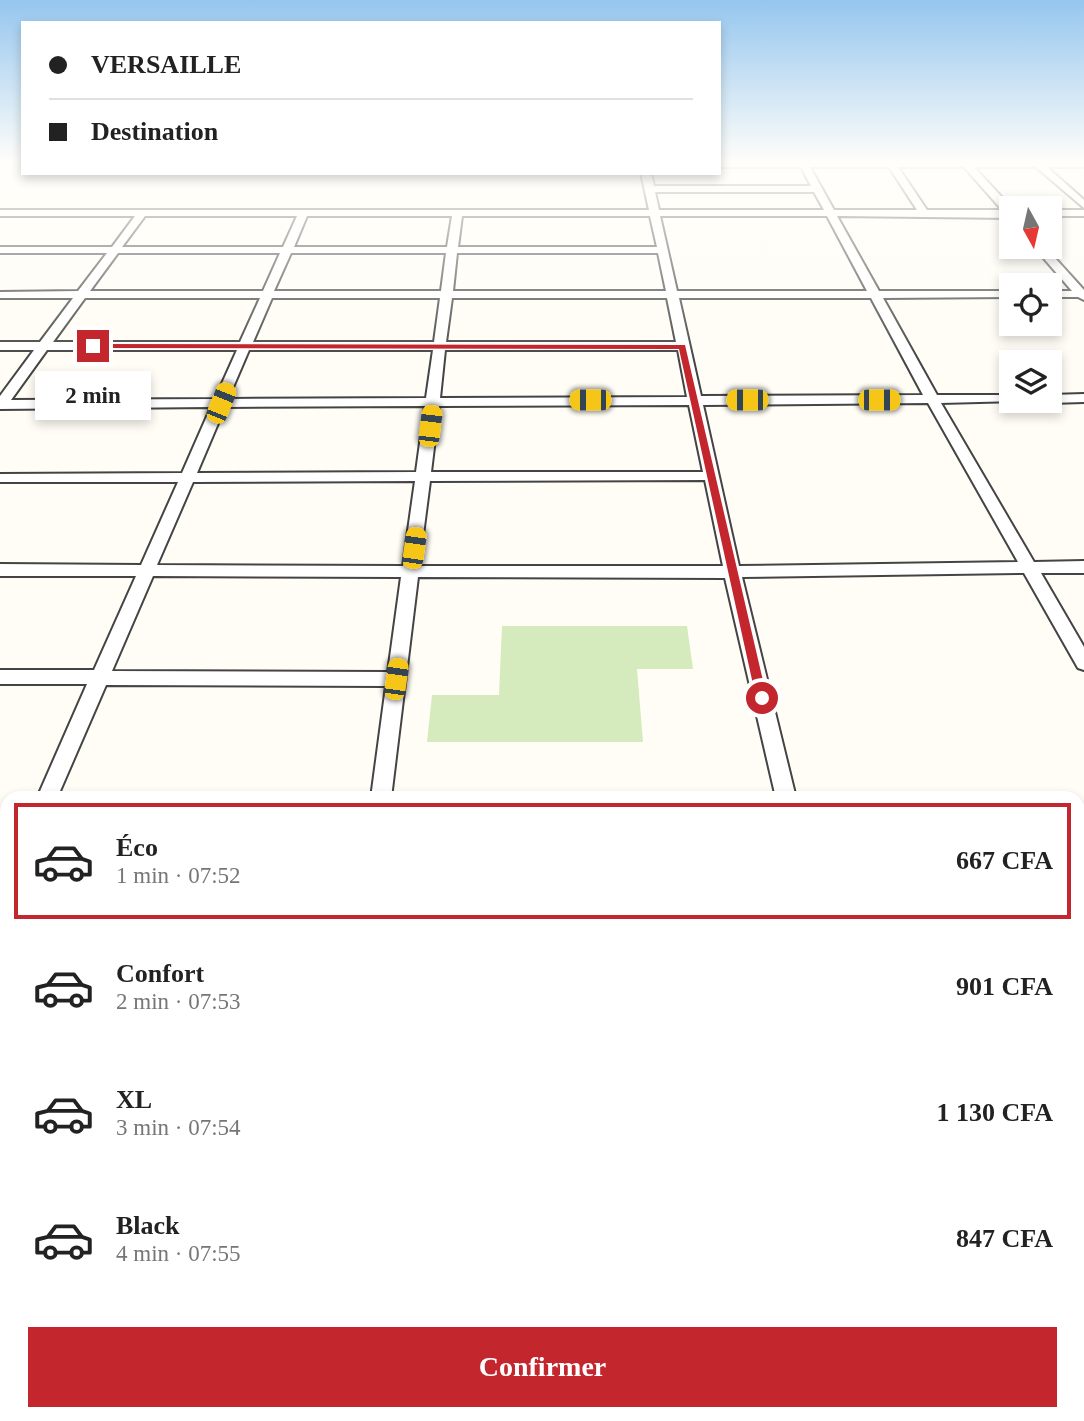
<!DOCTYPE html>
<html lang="fr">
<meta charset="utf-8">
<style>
:root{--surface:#fff;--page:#f2f2f2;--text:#222;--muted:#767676;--line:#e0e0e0;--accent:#c4262e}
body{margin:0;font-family:Georgia,serif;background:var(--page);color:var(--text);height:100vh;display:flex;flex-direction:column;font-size:26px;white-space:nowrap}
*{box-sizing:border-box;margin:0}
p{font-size:23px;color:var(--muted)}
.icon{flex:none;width:38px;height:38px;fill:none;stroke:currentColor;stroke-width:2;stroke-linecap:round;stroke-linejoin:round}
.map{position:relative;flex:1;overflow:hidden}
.panel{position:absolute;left:0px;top:791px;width:1085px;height:630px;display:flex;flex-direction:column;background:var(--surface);border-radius:21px 21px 0 0;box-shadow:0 4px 10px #0003}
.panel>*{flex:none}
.top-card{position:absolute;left:21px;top:21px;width:700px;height:154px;border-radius:0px;box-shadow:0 4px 10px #0003;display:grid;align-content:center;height:154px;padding:0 28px;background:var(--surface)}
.needle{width:46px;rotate:172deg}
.controls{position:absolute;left:999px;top:196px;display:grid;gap:14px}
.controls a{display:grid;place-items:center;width:63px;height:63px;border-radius:0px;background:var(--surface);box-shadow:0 4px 10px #0003;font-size:35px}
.end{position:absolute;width:32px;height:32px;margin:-16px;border:9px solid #c4262e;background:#fff;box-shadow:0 0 0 4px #fff}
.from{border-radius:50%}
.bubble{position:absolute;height:49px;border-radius:0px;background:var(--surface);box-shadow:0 4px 10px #0003;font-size:23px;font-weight:700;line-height:49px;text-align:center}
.car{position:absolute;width:21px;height:42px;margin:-21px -10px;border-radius:9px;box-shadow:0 0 5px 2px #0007;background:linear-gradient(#f5c518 24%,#345 0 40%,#f5c518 0 76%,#345 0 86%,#f5c518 0)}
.top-card b{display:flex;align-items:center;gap:24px;height:66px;font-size:26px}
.top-card b+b{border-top:2px solid var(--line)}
.top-card i{width:18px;height:18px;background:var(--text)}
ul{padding:12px 0 0;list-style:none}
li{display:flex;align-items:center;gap:21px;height:116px;margin:0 14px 10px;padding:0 14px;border:4px solid transparent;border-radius:0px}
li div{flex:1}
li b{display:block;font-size:26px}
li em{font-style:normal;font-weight:700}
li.selected{border-color:var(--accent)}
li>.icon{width:63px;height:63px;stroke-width:1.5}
.action{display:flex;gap:14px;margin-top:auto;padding:14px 28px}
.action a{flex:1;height:80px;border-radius:0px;background:var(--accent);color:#fff;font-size:28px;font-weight:700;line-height:80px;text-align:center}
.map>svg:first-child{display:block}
.green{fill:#d5ebbd}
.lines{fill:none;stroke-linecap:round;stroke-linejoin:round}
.minor-casing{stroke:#444;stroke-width:4}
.major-casing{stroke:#222;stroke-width:4}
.minor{fill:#fff;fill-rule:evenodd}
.major{fill:#f9d66b;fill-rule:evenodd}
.route{fill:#c4262e}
</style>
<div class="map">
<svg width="1084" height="1421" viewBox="0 0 1084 1421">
<rect width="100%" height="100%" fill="#fffdf5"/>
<polygon class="green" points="502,626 687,626 693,669 637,669 643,742 427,742 432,695 499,695"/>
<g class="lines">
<g class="minor-casing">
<g id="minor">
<path d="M719,162H1084V167H1047L1084,200V208L1036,167H974L1012,208V218L837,216L879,291H1012V297L883,298L937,395H1012V401H1018L941,403L1034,562L1084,561V573H1041L1084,647V670L1078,668L1024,573L742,577L796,798H776L725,578L418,577L391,798H371L386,686L106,685L57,798H37L87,684H0V670H94L136,576H0V564L141,565L178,482H0V474L182,473L211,407L0,409V396L34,350H0V342H40L73,298H0V292L78,291L107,253H0V247H112L135,216H0V210H649L641,173H651L654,186H811L801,167H719ZM810,167H889L917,210H834ZM898,167H964L1002,210H927ZM655,192H814L824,210H659ZM145,216H297L283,247H122ZM307,216H452L447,247H294ZM462,216H650L657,247H458ZM660,216H827L867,291H677ZM118,253H280L263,291H90ZM291,253H446L441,291H274ZM457,253H658L666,291H453ZM85,298H260L240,342H53ZM272,298H440L434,342H253ZM452,298H667L676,342H446ZM679,298H871L923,395L701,396ZM47,350H237L215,399L11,400ZM249,350H433L426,398L228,399ZM445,350H678L687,397L440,398ZM928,403L1018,562L739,566L703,405ZM689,405L703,472H431L439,406ZM425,406L416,472L197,473L225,407ZM705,480L723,566H419L430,481ZM415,481L403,566L157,565L193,482ZM153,576L401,577L388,672L112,671Z"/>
<rect x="1050" y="210" width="34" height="6"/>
<polygon points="1034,247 1045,247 1084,290 1084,300 1078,297 1050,297 1050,291 1072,291"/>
<polygon points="1084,394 1084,402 1050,403 1044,401 1050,401 1050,395"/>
<polygon points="7,881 7,915 0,918 0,883"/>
<rect x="0" y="1132" width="7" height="28"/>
<polygon points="278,1414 310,1414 308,1421 276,1421"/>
<polygon points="900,1414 932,1414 933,1421 901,1421"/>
</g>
</g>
<g class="major-casing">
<g id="major">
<rect x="1078" y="834" width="6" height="24"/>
<rect x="0" y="835" width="7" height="24"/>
<rect x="0" y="870" width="7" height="26"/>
<rect x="1078" y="875" width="6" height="26"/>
</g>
</g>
<use href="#minor" class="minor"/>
<use href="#major" class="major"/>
</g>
<linearGradient id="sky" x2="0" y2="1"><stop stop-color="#95c6ee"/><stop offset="0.45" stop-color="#fffefa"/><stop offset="1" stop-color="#fffefa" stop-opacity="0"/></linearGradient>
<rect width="1084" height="361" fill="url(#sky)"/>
<polygon class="route" points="90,344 685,345 767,698 762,702 756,698 679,349 93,348"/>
</svg>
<div class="controls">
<a><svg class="needle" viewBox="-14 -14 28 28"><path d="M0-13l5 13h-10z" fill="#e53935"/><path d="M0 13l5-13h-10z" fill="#767676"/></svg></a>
<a><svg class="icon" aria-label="locate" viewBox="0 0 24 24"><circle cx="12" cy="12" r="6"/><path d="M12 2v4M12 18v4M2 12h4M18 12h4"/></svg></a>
<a><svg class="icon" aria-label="layers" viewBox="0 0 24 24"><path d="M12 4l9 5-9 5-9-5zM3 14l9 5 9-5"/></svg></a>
</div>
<i class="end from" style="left:762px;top:698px"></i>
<i class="end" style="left:93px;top:346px"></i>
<div class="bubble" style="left:35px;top:371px;width:116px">2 min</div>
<i class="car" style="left:590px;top:400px;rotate:270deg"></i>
<i class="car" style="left:747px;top:400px;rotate:270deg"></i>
<i class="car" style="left:879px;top:400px;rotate:90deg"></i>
<i class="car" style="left:221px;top:403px;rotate:22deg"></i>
<i class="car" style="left:430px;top:426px;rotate:7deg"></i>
<i class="car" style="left:414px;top:548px;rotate:8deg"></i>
<i class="car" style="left:396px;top:679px;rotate:8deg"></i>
<div class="top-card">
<b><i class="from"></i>VERSAILLE</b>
<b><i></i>Destination</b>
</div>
<section class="panel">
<ul>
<li class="selected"><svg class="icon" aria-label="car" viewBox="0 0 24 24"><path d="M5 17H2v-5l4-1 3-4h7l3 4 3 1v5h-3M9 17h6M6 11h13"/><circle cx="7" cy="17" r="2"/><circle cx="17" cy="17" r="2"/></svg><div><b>Éco</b><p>1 min · 07:52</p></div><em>667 CFA</em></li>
<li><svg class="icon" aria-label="car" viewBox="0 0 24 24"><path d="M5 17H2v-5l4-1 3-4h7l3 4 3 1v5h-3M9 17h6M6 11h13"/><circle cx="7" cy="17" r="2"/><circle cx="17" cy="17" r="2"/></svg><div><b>Confort</b><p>2 min · 07:53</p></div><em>901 CFA</em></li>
<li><svg class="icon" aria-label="car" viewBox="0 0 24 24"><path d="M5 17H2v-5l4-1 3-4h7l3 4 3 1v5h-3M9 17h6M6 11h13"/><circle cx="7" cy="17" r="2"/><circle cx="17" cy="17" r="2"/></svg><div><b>XL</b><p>3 min · 07:54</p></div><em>1 130 CFA</em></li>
<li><svg class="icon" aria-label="car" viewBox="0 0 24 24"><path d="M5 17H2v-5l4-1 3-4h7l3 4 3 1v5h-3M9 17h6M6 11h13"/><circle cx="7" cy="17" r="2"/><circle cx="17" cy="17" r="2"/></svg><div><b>Black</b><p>4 min · 07:55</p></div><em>847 CFA</em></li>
</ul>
<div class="action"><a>Confirmer</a></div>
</section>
</div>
